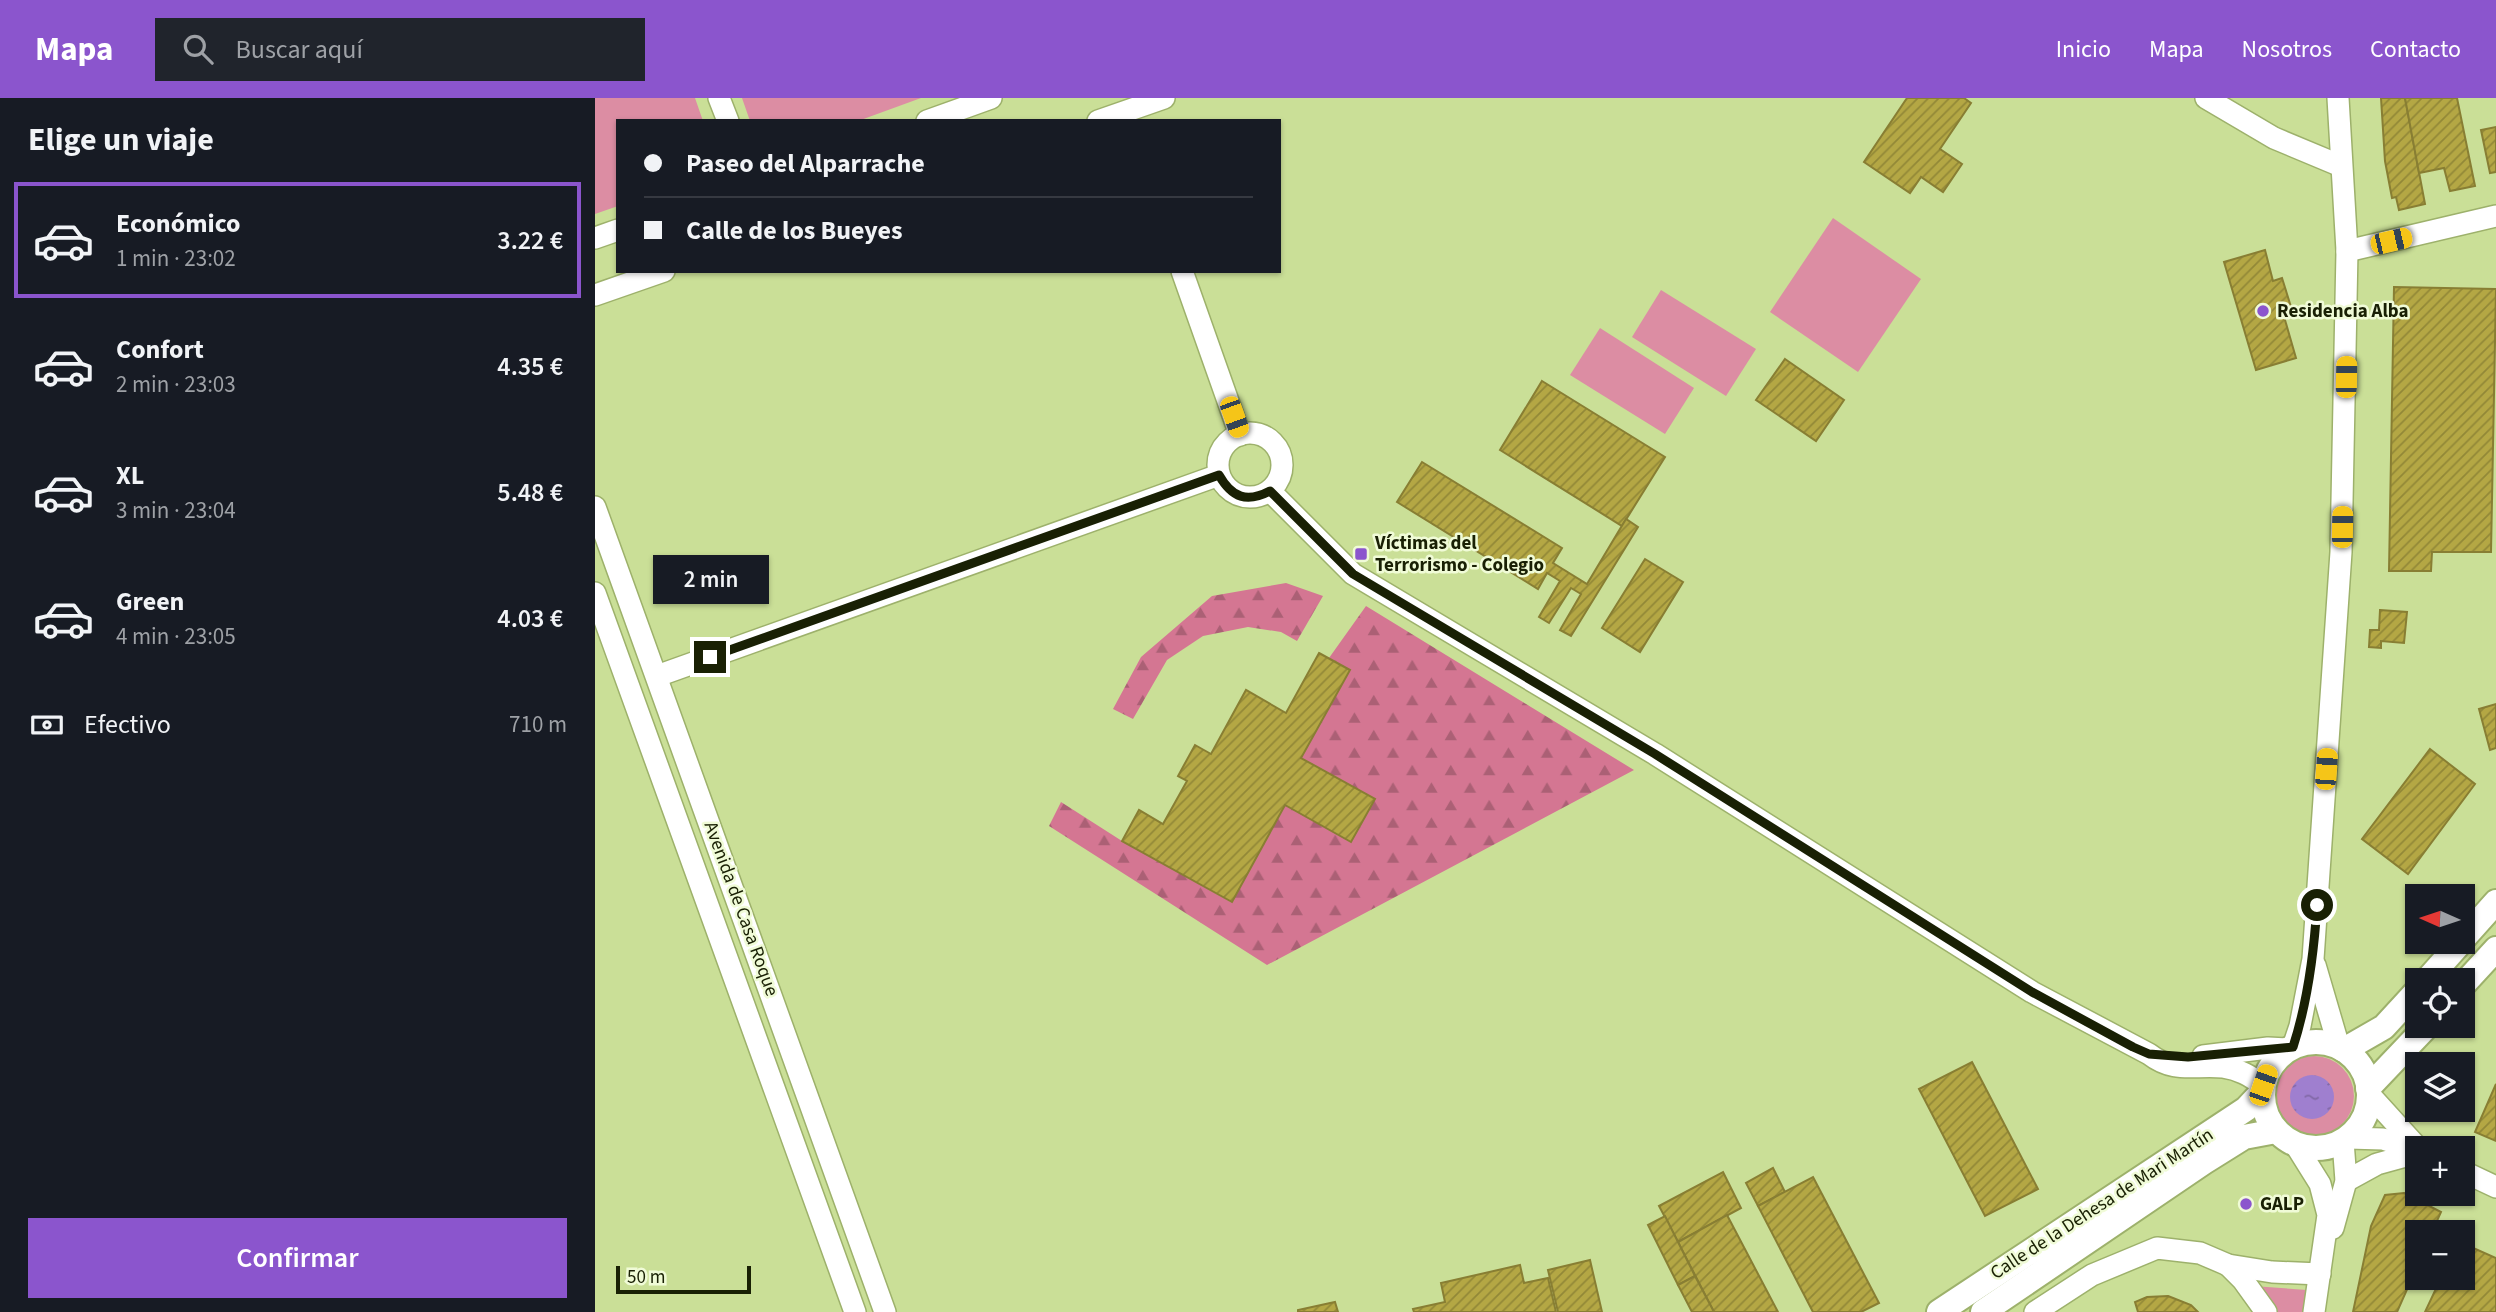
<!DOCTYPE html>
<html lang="es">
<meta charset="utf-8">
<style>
:root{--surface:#171b24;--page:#20242c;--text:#f1f3f6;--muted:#9ea1a6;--line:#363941;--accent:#8b55cd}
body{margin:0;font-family:"Source Sans 3",sans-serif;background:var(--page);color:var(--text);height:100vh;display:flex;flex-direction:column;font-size:26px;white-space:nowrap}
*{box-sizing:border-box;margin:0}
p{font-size:23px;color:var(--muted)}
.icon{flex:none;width:38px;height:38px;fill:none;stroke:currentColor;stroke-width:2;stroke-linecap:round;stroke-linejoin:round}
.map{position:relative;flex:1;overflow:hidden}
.drawer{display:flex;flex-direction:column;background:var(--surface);width:595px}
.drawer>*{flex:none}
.banner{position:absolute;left:21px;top:21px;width:665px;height:154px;border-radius:0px;box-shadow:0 2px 5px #0004;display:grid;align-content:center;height:154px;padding:0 28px;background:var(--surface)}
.needle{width:46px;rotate:273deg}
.tools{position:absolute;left:1810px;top:786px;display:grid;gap:14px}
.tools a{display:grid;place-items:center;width:70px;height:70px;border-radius:0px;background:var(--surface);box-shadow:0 2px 5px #0004;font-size:35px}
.scale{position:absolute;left:21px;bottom:18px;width:135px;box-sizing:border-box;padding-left:7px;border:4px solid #192004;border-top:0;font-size:19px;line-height:24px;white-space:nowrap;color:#192004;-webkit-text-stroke:5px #f0fbd7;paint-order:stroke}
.end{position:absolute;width:32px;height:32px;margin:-16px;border:9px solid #192004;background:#fff;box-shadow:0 0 0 4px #fff}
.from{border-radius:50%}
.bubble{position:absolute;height:49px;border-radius:0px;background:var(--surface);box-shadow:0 2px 5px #0004;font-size:23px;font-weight:600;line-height:49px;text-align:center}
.car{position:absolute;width:21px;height:42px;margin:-21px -10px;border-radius:9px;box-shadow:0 0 5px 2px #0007;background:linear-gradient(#f5c518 24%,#345 0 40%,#f5c518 0 76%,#345 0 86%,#f5c518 0)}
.banner b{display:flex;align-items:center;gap:24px;height:66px;font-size:26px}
.banner b+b{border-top:2px solid var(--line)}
.banner i{width:18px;height:18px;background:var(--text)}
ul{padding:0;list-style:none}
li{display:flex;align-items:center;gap:21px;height:116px;margin:0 14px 10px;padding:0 14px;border:4px solid transparent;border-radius:0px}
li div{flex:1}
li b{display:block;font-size:26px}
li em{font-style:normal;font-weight:600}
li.current{border-color:var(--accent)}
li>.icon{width:63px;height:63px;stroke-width:1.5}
h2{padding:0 28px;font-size:32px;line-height:84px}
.pay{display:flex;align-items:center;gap:18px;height:77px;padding:0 28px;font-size:26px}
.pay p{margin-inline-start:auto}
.action{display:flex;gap:14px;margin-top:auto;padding:14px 28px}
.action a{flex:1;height:80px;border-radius:0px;background:var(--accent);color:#fff;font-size:28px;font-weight:600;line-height:80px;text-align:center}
header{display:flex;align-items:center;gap:42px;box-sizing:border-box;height:98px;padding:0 35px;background:var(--accent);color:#fff}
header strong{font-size:33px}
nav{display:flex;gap:38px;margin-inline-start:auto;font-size:24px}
.search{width:490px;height:63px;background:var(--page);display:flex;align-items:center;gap:18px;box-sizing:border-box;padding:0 24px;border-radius:0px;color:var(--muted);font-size:26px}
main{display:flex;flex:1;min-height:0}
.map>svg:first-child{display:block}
.grass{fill:#dc8da3}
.forest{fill:url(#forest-firs)}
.water{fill:url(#water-ripples)}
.building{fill:url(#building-hatch);stroke:#887e33;stroke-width:2}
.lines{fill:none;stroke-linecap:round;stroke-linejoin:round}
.minor-casing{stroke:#9db16b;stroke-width:24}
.tertiary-casing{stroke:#9db16b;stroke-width:28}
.minor{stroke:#fff;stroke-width:21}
.tertiary{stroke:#fff;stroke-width:24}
.route{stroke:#192004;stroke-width:9}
.poi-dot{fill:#8b55cd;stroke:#f0fbd7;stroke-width:2.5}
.labels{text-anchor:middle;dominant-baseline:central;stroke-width:5;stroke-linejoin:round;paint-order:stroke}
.poi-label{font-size:19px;font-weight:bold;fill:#192004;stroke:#f0fbd7;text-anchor:start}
.street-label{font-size:19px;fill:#192004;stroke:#f0fbd7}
</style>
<header>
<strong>Mapa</strong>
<div class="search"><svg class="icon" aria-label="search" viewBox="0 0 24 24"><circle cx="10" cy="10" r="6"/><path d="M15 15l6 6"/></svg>Buscar aquí</div>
<nav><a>Inicio</a><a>Mapa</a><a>Nosotros</a><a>Contacto</a></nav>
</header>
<main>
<section class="drawer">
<h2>Elige un viaje</h2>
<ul>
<li class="current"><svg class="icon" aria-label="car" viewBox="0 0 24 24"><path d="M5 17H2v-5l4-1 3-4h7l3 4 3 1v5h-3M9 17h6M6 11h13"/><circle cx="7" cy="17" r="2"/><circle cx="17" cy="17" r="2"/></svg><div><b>Económico</b><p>1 min · 23:02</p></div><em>3.22 €</em></li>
<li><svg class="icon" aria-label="car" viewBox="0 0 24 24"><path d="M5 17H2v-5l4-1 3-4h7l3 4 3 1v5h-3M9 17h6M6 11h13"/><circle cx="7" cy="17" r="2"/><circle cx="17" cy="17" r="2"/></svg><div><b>Confort</b><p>2 min · 23:03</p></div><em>4.35 €</em></li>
<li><svg class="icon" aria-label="car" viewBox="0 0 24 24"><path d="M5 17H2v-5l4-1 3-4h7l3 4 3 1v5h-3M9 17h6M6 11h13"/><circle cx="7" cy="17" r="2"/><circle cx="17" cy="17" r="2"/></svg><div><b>XL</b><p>3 min · 23:04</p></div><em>5.48 €</em></li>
<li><svg class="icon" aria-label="car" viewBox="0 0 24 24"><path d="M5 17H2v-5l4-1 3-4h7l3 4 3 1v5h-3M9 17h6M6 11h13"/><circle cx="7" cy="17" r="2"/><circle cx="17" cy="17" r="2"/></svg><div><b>Green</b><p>4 min · 23:05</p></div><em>4.03 €</em></li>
</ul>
<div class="pay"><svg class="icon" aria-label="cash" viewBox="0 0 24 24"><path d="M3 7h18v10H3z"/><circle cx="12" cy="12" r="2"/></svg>Efectivo<p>710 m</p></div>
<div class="action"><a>Confirmar</a></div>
</section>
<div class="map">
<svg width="1901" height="1214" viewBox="0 0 1901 1214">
<defs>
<pattern id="forest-firs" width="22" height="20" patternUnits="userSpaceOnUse" patternTransform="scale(1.75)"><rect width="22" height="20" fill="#d47692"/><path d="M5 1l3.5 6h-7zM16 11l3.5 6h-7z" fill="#ab6075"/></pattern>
<pattern id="water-ripples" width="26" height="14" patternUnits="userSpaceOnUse" patternTransform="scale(1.75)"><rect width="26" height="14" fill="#9f7fcf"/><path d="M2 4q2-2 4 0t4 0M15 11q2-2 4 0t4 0" fill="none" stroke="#8168a6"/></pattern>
<pattern id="building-hatch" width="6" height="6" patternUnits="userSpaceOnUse" patternTransform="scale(1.75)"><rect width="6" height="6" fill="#b4a744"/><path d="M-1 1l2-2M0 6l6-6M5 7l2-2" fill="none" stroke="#928837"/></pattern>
</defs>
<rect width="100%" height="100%" fill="#cadf97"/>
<g class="grass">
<polygon points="0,0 100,0 108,23 23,23 23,108 0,116"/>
<polygon points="147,0 326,0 263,23 155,23"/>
<polygon points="1238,120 1326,181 1263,274 1175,214"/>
<polygon points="1066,192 1161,251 1131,298 1037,239"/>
<polygon points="1005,230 1099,290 1070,336 975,277"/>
<circle cx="1719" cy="998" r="40"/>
<polygon points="1658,1188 1712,1192 1708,1214 1678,1214"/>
</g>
<g class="forest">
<polygon points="691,485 728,498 702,543 686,534 653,529 608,538 572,562 538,621 518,611 546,559 617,498"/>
<polygon points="771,508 1039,672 672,867 454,728 466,704 527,743 636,804 690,707 756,744 780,701 706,660 755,572 734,560"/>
</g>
<circle class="water" cx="1717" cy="999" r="22"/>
<g class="building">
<polygon points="1312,0 1369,0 1376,5 1345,51 1367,66 1348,94 1326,79 1315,95 1269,64"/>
<polygon points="1786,0 1810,0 1830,106 1804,112 1801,99 1797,100 1790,63"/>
<polygon points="1810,0 1862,0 1880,88 1855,93 1849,70 1824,75"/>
<polygon points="1901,29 1901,74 1895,75 1886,32"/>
<polygon points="1670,152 1678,183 1687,180 1697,212 1688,215 1701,260 1661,272 1629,164"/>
<polygon points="1799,189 1901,191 1896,454 1837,454 1836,473 1794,473"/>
<polygon points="1190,261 1249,302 1221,343 1161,302"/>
<polygon points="947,283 1070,359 1027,428 905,352"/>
<polygon points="827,364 967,450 958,465 992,486 1031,421 1043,429 976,538 965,532 986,496 976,490 954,525 944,519 965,483 952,475 943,491 802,404"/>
<polygon points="1050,461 1088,484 1045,554 1007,530"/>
<polygon points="1785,512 1812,514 1809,545 1786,543 1786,550 1774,549 1775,532 1784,532"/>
<polygon points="724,555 755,572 706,660 780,701 756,744 690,707 637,804 527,743 544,712 568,726 592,683 583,678 600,647 616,656 651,592 691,615"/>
<polygon points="1901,606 1901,650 1895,652 1884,611"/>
<polygon points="1835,651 1880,686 1813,776 1767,741"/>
<polygon points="1377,964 1443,1091 1390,1118 1324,991"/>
<polygon points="1901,986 1901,1043 1880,1034"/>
<polygon points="1178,1070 1190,1094 1163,1108 1151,1085"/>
<polygon points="1128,1074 1146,1110 1083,1144 1064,1108"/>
<polygon points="1218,1079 1284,1205 1266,1214 1218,1214 1163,1108"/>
<polygon points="1809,1095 1846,1114 1837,1134 1822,1134 1822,1169 1802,1214 1758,1214 1776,1128 1790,1097"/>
<polygon points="1132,1117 1183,1214 1119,1214 1083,1144"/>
<polygon points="1070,1118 1100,1178 1083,1187 1053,1127"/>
<polygon points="1867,1145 1901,1160 1901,1214 1830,1214 1846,1180 1867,1180"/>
<polygon points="995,1162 1007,1214 963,1214 953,1172"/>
<polygon points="925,1167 929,1185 953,1180 961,1214 819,1214 818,1211 850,1204 846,1185"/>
<polygon points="1100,1178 1119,1214 1097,1214 1083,1187"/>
<polygon points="1573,1198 1596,1207 1603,1214 1543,1214 1540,1204 1552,1199"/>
<polygon points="740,1204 743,1214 703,1214 703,1212"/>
</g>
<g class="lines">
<g class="minor-casing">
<g id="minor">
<polyline points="124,0 133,23"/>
<polyline points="1611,0 1679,40 1746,68"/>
<polyline points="332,23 396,0"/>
<polyline points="503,23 569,0"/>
<polyline points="0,140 23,132"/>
<polyline points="1752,153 1901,118"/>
<polyline points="587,173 645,337"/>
<polyline points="0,197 69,173"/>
<circle cx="655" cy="367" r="32"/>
<path d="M675,393L758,476L1060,656L1437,894L1554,956C1580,976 1599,966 1628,969C1644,971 1655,978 1668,987"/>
<polyline points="0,409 290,1214"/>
<polyline points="0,495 260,1214"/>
<polyline points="62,578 624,377"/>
<polyline points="1720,867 1744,949"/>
<polyline points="1698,949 1705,928 1718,861 1746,454 1752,153 1743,0"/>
<polyline points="1608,958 1673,950 1694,951"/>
<polyline points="1774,996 1823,1050"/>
<polyline points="1753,1040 1788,1041 1822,1052"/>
<polyline points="1700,1046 1725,1086 1733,1117 1719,1214"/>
<polyline points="1867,1073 1901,1089"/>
<polyline points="1751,1083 1782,1066 1822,1055"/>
<polyline points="1738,1130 1751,1083 1748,1043"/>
<polyline points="1633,1167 1648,1182 1671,1214"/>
<polyline points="1440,1214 1497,1177 1562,1150 1605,1155 1633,1167 1677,1174 1725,1176"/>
</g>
</g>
<g class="tertiary-casing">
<g id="tertiary">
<polyline points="1867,842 1901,804"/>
<polyline points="1832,882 1866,844"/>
<polyline points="1867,888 1901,851"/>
<circle cx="1721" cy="997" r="53"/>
<polyline points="1749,952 1789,929 1822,893"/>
<polyline points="1773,990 1832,928"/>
<polyline points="1344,1214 1651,1011 1667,994"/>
<polyline points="1388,1214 1609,1064 1649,1039 1681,1033"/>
</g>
</g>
<use href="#minor" class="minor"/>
<use href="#tertiary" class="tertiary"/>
</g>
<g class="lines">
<path class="route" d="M115,559L624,377C637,400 652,405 675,393L758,476L1060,656L1437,894L1538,949L1554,956L1593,959L1698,949C1713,903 1719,855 1722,807"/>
</g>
<g class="poi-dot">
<circle cx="1668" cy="213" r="7"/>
<rect x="759" y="449" width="14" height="14" rx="3.5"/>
<circle cx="1651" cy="1106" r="7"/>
</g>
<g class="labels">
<g class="poi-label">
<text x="1682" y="213">Residencia Alba</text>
<text x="780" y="445">Víctimas del<tspan x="780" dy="22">Terrorismo - Colegio</tspan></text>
<text x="1665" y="1106">GALP</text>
</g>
<g class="street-label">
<text transform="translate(146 811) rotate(70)">Avenida de Casa Roque</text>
<text transform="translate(1507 1106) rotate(-33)">Calle de la Dehesa de Mari Martín</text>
</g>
</g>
</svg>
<div class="tools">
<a><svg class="needle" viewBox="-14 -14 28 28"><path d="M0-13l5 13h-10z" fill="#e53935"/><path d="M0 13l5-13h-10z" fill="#9ea1a6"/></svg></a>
<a><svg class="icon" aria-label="locate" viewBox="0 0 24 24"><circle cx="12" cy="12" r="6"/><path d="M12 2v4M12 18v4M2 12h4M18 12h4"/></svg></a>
<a><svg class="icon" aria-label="layers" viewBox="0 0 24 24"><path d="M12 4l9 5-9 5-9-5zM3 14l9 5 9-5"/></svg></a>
<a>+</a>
<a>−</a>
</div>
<div class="scale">50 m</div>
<i class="end from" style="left:1722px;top:807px"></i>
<i class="end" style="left:115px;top:559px"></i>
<div class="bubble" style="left:58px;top:457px;width:116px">2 min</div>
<i class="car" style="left:1796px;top:143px;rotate:77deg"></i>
<i class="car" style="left:1751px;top:279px;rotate:1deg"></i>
<i class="car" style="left:639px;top:319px;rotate:160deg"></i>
<i class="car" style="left:1747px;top:429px;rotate:1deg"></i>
<i class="car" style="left:1731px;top:671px;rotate:4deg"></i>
<i class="car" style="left:1668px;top:987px;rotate:19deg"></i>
<div class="banner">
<b><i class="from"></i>Paseo del Alparrache</b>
<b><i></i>Calle de los Bueyes</b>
</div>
</div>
</main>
